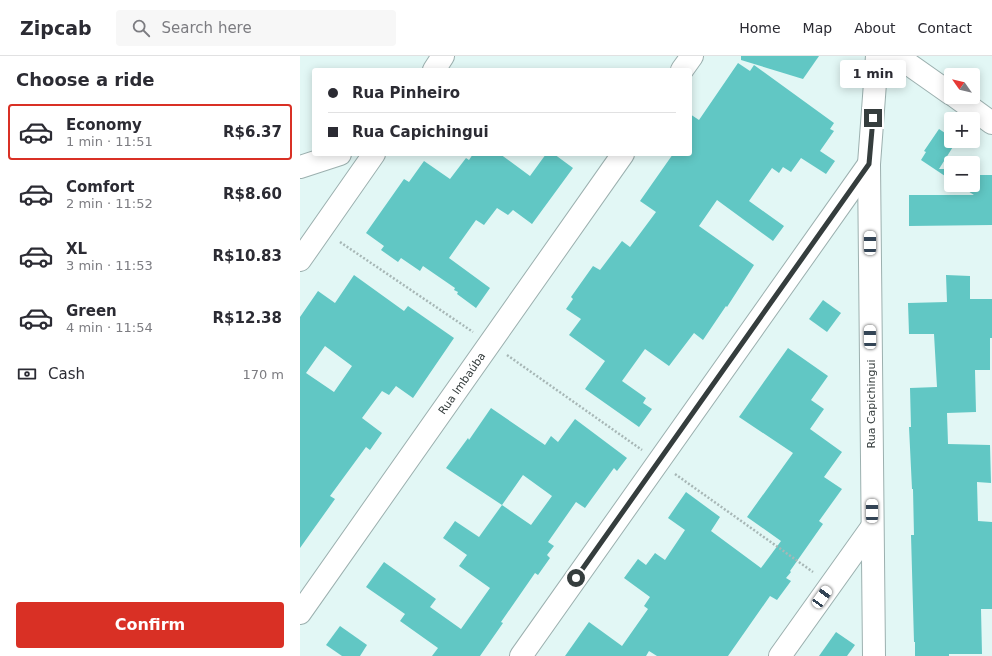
<!DOCTYPE html>
<meta charset="utf-8">
<style>
:root{--surface:#fff;--page:#f7f7f7;--text:#2b2b33;--muted:#7c7c81;--line:#e1e1e2;--accent:#d93025}
body{margin:0;font-family:"DejaVu Sans",sans-serif;background:var(--page);color:var(--text);height:100vh;display:flex;flex-direction:column;font-size:15px;white-space:nowrap}
*{box-sizing:border-box;margin:0}
p{font-size:13px;color:var(--muted)}
.icon{flex:none;width:22px;height:22px;fill:none;stroke:currentColor;stroke-width:2;stroke-linecap:round;stroke-linejoin:round}
.map{position:relative;flex:1;overflow:hidden}
.details{display:flex;flex-direction:column;background:var(--surface);width:300px}
.details>*{flex:none}
.top-card{position:absolute;left:12px;top:12px;width:380px;height:88px;border-radius:4px;box-shadow:0 2px 10px #0003;display:grid;align-content:center;height:88px;padding:0 16px;background:var(--surface)}
.needle{width:26px;rotate:304deg}
.tools{position:absolute;left:644px;top:12px;display:grid;gap:8px}
.tools a{display:grid;place-items:center;width:36px;height:36px;border-radius:4px;background:var(--surface);box-shadow:0 2px 10px #0003;font-size:20px}
.end{position:absolute;width:18px;height:18px;margin:-9px;border:5px solid #353d3d;background:#fff;box-shadow:0 0 0 2px #fff}
.from{border-radius:50%}
.bubble{position:absolute;height:28px;border-radius:4px;background:var(--surface);box-shadow:0 2px 10px #0003;font-size:13px;font-weight:700;line-height:28px;text-align:center}
.car{position:absolute;width:12px;height:24px;margin:-12px -6px;border-radius:5px;box-shadow:0 0 3px 1px #0007;background:linear-gradient(#fff 24%,#345 0 40%,#fff 0 76%,#345 0 86%,#fff 0)}
.top-card b{display:flex;align-items:center;gap:14px;height:38px;font-size:15px}
.top-card b+b{border-top:1px solid var(--line)}
.top-card i{width:10px;height:10px;background:var(--text)}
ul{padding:0;list-style:none}
li{display:flex;align-items:center;gap:12px;height:56px;margin:0 8px 6px;padding:0 8px;border:2px solid transparent;border-radius:4px}
li div{flex:1}
li b{display:block;font-size:15px}
li em{font-style:normal;font-weight:700}
li.current{border-color:var(--accent)}
li>.icon{width:36px;height:36px;stroke-width:1.5}
h2{padding:0 16px;font-size:18px;line-height:48px}
.pay{display:flex;align-items:center;gap:10px;height:44px;padding:0 16px;font-size:15px}
.pay p{margin-inline-start:auto}
.button{display:flex;gap:8px;margin-top:auto;padding:8px 16px}
.button a{flex:1;height:46px;border-radius:4px;background:var(--accent);color:#fff;font-size:16px;font-weight:700;line-height:46px;text-align:center}
header{display:flex;align-items:center;gap:24px;box-sizing:border-box;height:56px;padding:0 20px;background:var(--surface);border-bottom:1px solid var(--line)}
header strong{font-size:19px}
nav{display:flex;gap:22px;margin-inline-start:auto;font-size:14px}
.search{width:280px;height:36px;background:var(--page);display:flex;align-items:center;gap:10px;box-sizing:border-box;padding:0 14px;border-radius:4px;color:var(--muted);font-size:15px}
main{display:flex;flex:1;min-height:0}
.map>svg:first-child{display:block}
.building{fill:#61c7c4;fill-rule:evenodd}
.lines{fill:none;stroke-linecap:round;stroke-linejoin:round}
.minor-casing{stroke:#9cb0af;stroke-width:24}
.path{stroke:#a7b7b6;stroke-width:2.5;stroke-dasharray:2 2;stroke-linecap:butt}
.minor{stroke:#fff;stroke-width:22}
.route{stroke:#353d3d;stroke-width:5}
.labels{text-anchor:middle;dominant-baseline:central;stroke-width:3.5;stroke-linejoin:round;paint-order:stroke}
.street-label{font-size:11px;fill:#353d3d;stroke:#fff}
</style>
<header>
<strong>Zipcab</strong>
<div class="search"><svg class="icon" aria-label="search" viewBox="0 0 24 24"><circle cx="10" cy="10" r="6"/><path d="M15 15l6 6"/></svg>Search here</div>
<nav><a>Home</a><a>Map</a><a>About</a><a>Contact</a></nav>
</header>
<main>
<section class="details">
<h2>Choose a ride</h2>
<ul>
<li class="current"><svg class="icon" aria-label="car" viewBox="0 0 24 24"><path d="M5 17H2v-5l4-1 3-4h7l3 4 3 1v5h-3M9 17h6M6 11h13"/><circle cx="7" cy="17" r="2"/><circle cx="17" cy="17" r="2"/></svg><div><b>Economy</b><p>1 min · 11:51</p></div><em>R$6.37</em></li>
<li><svg class="icon" aria-label="car" viewBox="0 0 24 24"><path d="M5 17H2v-5l4-1 3-4h7l3 4 3 1v5h-3M9 17h6M6 11h13"/><circle cx="7" cy="17" r="2"/><circle cx="17" cy="17" r="2"/></svg><div><b>Comfort</b><p>2 min · 11:52</p></div><em>R$8.60</em></li>
<li><svg class="icon" aria-label="car" viewBox="0 0 24 24"><path d="M5 17H2v-5l4-1 3-4h7l3 4 3 1v5h-3M9 17h6M6 11h13"/><circle cx="7" cy="17" r="2"/><circle cx="17" cy="17" r="2"/></svg><div><b>XL</b><p>3 min · 11:53</p></div><em>R$10.83</em></li>
<li><svg class="icon" aria-label="car" viewBox="0 0 24 24"><path d="M5 17H2v-5l4-1 3-4h7l3 4 3 1v5h-3M9 17h6M6 11h13"/><circle cx="7" cy="17" r="2"/><circle cx="17" cy="17" r="2"/></svg><div><b>Green</b><p>4 min · 11:54</p></div><em>R$12.38</em></li>
</ul>
<div class="pay"><svg class="icon" aria-label="cash" viewBox="0 0 24 24"><path d="M3 7h18v10H3z"/><circle cx="12" cy="12" r="2"/></svg>Cash<p>170 m</p></div>
<div class="button"><a>Confirm</a></div>
</section>
<div class="map">
<svg width="692" height="600" viewBox="0 0 692 600">
<rect width="100%" height="100%" fill="#e2f7f5"/>
<g class="building">
<polygon points="441,0 519,0 503,23 441,4"/>
<polygon points="438,7 450,15 454,9 534,67 530,73 534,75 520,95 535,105 526,118 501,102 491,116 483,111 479,117 472,112 449,145 484,170 473,185 417,144 399,170 454,209 427,251 426,250 403,284 394,277 369,310 345,293 322,325 346,342 343,347 352,353 339,371 285,333 305,305 269,279 281,263 266,253 273,243 271,241 293,210 300,214 322,185 330,191 356,156 340,145 373,98 390,98 390,58 399,64"/>
<polygon points="639,73 651,81 651,85 656,86 639,113 651,113 651,124 621,104 626,96 624,95"/>
<polygon points="173,98 200,98 230,120 246,98 254,98 273,112 232,168 213,154 208,159 197,152 184,169 176,164 149,202 190,232 176,252 157,238 158,236 154,234 155,232 123,210 120,215 101,202 98,206 81,194 84,190 66,177 104,123 109,126 124,105 150,123 166,102 169,104"/>
<polygon points="673,113 676,113 676,119 692,119 692,169 609,170 609,139 674,139 659,129 673,129"/>
<path d="M54,219L104,255L108,250L154,282L113,342L96,330L89,339L82,335L62,362L82,377L70,394L66,391L30,440L35,443L0,492V261L18,235L35,247ZM25,290L52,310L34,336L6,317Z"/>
<polygon points="646,219 670,220 670,243 692,243 692,282 690,282 690,314 675,314 676,356 647,357 648,388 690,389 691,427 677,426 678,465 692,466 692,553 681,553 682,598 649,598 649,600 615,600 615,586 614,586 611,479 614,479 613,433 612,433 609,371 611,371 610,332 637,331 634,278 609,278 608,247 647,246"/>
<polygon points="523,244 541,257 527,276 509,263"/>
<polygon points="488,292 528,320 511,344 524,353 510,373 542,396 524,421 542,433 519,465 523,468 490,515 491,516 486,522 491,525 477,544 470,540 428,600 357,600 349,595 346,600 265,600 289,566 322,590 348,553 344,550 350,541 324,522 338,503 346,509 355,497 365,504 385,474 368,462 386,436 420,461 411,475 461,512 481,485 447,461 493,397 439,361"/>
<polygon points="191,352 245,389 251,380 258,386 275,363 327,402 317,415 314,412 285,452 276,446 248,486 254,490 247,499 250,502 238,519 235,517 201,566 203,567 180,600 132,600 138,592 100,565 105,558 66,531 84,506 136,543 130,551 161,573 190,532 159,510 167,499 143,482 155,465 179,481 202,449 231,469 252,440 223,419 202,449 146,412 168,382 169,384"/>
<polygon points="40,570 67,589 60,600 42,600 26,589"/>
<polygon points="536,576 555,589 547,600 519,600"/>
</g>
<g class="lines">
<g class="minor-casing">
<g id="minor">
<polyline points="597,0 651,38"/>
<polyline points="134,14 143,0"/>
<polyline points="382,14 392,0"/>
<polyline points="656,41 692,67"/>
<polyline points="0,111 40,98"/>
<polyline points="0,204 74,98"/>
<path id="s1" d="M0,557L323,98"/>
<polyline points="221,600 569,108"/>
<polyline points="480,600 572,471"/>
<polyline points="574,600 569,108 577,0"/>
</g>
</g>
<g class="path">
<polyline points="40,186 173,276"/>
<polyline points="207,299 342,394"/>
<polyline points="375,418 513,516"/>
</g>
<use href="#minor" class="minor"/>
</g>
<g class="lines">
<polyline class="route" points="276,522 569,108 573,62"/>
</g>
<g class="labels">
<g class="street-label">
<text stroke="none"><textPath href="#s1" startOffset="281">Rua Imbaúba</textPath></text>
<text transform="translate(571 348) rotate(-90)">Rua Capichingui</text>
</g>
</g>
</svg>
<div class="tools">
<a><svg class="needle" viewBox="-14 -14 28 28"><path d="M0-13l5 13h-10z" fill="#e53935"/><path d="M0 13l5-13h-10z" fill="#7c7c81"/></svg></a>
<a>+</a>
<a>−</a>
</div>
<i class="end from" style="left:276px;top:522px"></i>
<i class="end" style="left:573px;top:62px"></i>
<div class="bubble" style="left:540px;top:4px;width:66px">1 min</div>
<i class="car" style="left:570px;top:187px;rotate:0deg"></i>
<i class="car" style="left:570px;top:281px;rotate:359deg"></i>
<i class="car" style="left:572px;top:455px;rotate:0deg"></i>
<i class="car" style="left:522px;top:541px;rotate:36deg"></i>
<div class="top-card">
<b><i class="from"></i>Rua Pinheiro</b>
<b><i></i>Rua Capichingui</b>
</div>
</div>
</main>
